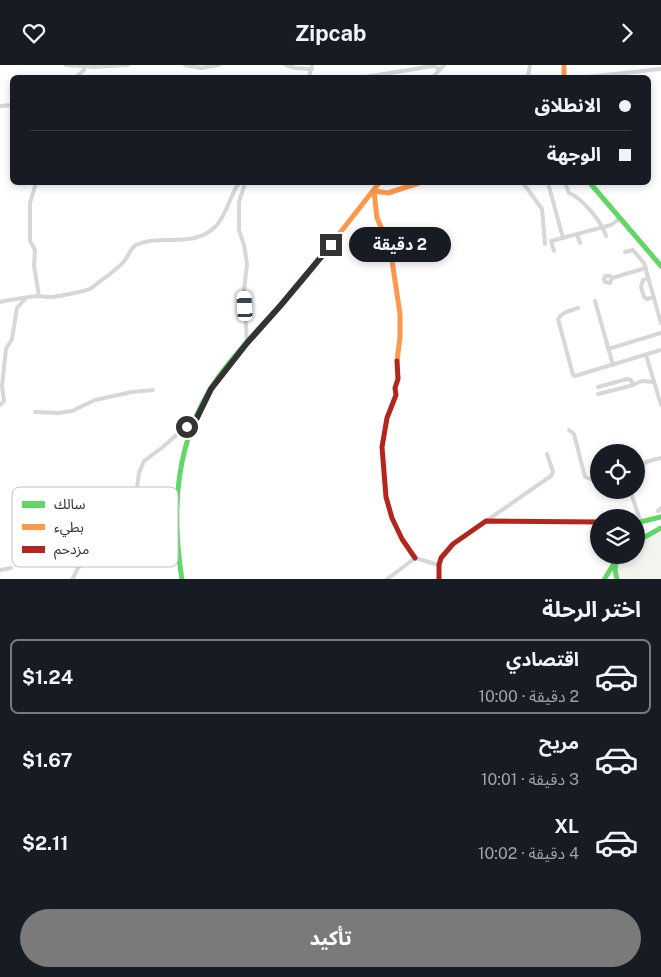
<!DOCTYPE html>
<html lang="ar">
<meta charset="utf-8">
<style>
:root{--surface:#171b24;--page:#20242c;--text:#f1f3f6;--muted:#9ea1a6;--line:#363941;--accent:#7a7a7a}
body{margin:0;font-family:"Public Sans","Noto Sans Arabic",sans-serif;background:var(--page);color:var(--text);direction:rtl;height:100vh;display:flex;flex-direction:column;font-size:19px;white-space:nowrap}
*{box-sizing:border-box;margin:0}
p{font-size:16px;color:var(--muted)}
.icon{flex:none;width:28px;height:28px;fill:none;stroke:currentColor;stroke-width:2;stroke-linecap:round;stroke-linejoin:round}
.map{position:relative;height:514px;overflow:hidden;direction:ltr}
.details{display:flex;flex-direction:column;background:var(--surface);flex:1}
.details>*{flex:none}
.banner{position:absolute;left:10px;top:10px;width:641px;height:110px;border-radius:8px;box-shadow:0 2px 8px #0003;direction:rtl;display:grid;align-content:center;height:110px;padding:0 20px;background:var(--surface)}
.buttons{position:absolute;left:590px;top:379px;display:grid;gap:10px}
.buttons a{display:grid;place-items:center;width:55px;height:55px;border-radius:50%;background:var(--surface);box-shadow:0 2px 8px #0003;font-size:25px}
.end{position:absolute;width:22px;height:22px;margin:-11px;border:6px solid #333;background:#fff;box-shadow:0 0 0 2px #fff}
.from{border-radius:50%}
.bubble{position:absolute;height:35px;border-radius:18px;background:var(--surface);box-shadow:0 2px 8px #0003;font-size:16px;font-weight:700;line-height:35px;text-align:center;direction:rtl}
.car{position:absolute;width:15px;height:30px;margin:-15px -8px;border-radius:6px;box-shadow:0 0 4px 1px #0007;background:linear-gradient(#fff 24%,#345 0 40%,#fff 0 76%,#345 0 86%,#fff 0)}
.banner b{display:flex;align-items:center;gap:18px;height:48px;font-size:19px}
.banner b+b{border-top:1px solid var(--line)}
.banner i{width:12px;height:12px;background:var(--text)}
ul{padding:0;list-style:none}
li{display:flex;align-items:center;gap:15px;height:75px;margin:0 10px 8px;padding:0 10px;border:2px solid transparent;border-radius:8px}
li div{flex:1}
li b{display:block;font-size:19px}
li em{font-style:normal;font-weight:700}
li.on{border-color:var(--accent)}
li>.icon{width:45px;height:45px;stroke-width:1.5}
h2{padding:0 20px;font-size:22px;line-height:60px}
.cta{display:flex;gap:10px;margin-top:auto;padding:10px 20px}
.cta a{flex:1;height:58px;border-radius:30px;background:var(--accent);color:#fff;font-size:20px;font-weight:700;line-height:58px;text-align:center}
header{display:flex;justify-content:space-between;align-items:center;height:65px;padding:0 20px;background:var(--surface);font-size:22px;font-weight:700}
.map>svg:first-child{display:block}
.grass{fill:#f1f5ed}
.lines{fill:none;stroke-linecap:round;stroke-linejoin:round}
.street{stroke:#d7d7d7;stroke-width:4}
.fast{stroke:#63d668;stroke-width:5}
.slow{stroke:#ff974d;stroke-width:5}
.jam{stroke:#b3261e;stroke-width:5}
.route{stroke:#333;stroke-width:6}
.key{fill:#fff;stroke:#c2c2c2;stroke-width:1}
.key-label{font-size:14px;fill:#333}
</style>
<header><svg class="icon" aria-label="forward" viewBox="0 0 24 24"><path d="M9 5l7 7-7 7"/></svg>Zipcab<svg class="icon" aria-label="heart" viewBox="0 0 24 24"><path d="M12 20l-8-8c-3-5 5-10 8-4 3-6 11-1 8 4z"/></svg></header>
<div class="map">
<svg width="661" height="515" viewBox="0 0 661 515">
<rect width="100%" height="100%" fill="#fff"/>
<polygon class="grass" points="661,469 661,514 615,515 621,490 636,490 636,480 655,470"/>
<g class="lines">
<g class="street">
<polyline points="66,0 94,2 128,0"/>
<polyline points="185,0 201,3 219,0"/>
<polyline points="286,0 295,3 312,4"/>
<polyline points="76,12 84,5 84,2"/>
<polyline points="309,12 312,0"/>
<polyline points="365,12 433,1 440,4"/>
<polyline points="433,12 444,0"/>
<polyline points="528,12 530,0"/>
<polyline points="588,12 660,4"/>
<polyline points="0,41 12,40"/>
<polyline points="36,118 30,138 30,176 35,185 34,201 39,231"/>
<polyline points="245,118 239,137 239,165 244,180 247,199 244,225 247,278"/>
<polyline points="523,118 542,144 545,179"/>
<polyline points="548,118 563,173"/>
<path d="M565,118L569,128C582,133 602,157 606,171"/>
<polyline points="577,169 580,178"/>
<polyline points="554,186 551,176 611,160 620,153"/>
<polyline points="625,187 633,185 644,198 661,258"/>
<polyline points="612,213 610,211 605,211 604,215 605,217 610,218 612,213 646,203"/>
<polyline points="648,213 643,215 641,222 644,232 647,234 654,232"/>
<polyline points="595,236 613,300"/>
<path d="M0,237C12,235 25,232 38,231C42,231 45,232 49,232C56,232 89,226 93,222C101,215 120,203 125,195C129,190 130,184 136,180C160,168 192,185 216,161C227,149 230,130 239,118"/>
<path d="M578,243C570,246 562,247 558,254L573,310L575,311L661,285"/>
<polyline points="608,284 661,268"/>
<polyline points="646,290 661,340"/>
<polyline points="598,322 627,314 631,315 633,320"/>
<polyline points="598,329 630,321 642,316 654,317"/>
<polyline points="0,340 4,336 2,321 6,284 12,274 17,243 25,234"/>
<polyline points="35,347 58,348 72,346 95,335 132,327 153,325"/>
<polyline points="569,365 574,369 585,412 593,415 599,414"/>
<polyline points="636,403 643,400 646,397 661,393"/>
<polyline points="630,425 641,458"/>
<polyline points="658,446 661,443"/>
<polyline points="486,456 551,411 553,407 547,389"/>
<polyline points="0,505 11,503"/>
<polyline points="72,515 78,503 96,485 108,479 113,463 123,444 136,430 139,408 144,396 163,382 183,364 192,363"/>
<polyline points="386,515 415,493 439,500"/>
</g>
<g class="fast">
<polyline points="590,118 661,201"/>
<polyline points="636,458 661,452"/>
<polyline points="636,477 661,463"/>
<polyline points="617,494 615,504 617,515"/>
<path d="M182,515C171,444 175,375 217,314C243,277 278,245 307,210"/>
<polyline points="604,515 619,490"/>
</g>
<g class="slow">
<polyline points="564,0 564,12"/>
<polyline points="307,210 379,118"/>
<polyline points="397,296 400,272 400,249 390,182 377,153 374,126 388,128 419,118"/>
</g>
<g class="jam">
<polyline points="397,296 398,314 395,323 396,330 387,353 382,382 386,432 392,453 402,474 415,493"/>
<polyline points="439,515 439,500 441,493 453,479 486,456 599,457"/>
</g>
</g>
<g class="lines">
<polyline class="route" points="187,362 192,363 211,324 247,278 281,240 331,180"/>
</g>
<rect x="12" y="422" width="166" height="80" rx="8" class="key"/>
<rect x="22" y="436" width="23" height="7" fill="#63d668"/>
<rect x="22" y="459" width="23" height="6" fill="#ff974d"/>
<rect x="22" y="481" width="23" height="7" fill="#b3261e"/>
<g class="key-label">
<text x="54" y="444">سالك</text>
<text x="54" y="467">بطيء</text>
<text x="54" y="489">مزدحم</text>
</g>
</svg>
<div class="buttons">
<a><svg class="icon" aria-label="locate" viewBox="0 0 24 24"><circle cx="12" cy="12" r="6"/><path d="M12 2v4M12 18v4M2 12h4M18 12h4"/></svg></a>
<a><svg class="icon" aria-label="layers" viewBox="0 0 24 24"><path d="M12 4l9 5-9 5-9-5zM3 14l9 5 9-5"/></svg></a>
</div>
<i class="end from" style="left:187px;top:362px"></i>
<i class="end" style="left:331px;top:180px"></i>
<div class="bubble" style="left:349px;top:162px;width:102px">2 دقيقة</div>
<i class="car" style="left:245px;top:241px;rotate:357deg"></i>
<div class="banner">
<b><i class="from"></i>الانطلاق</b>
<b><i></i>الوجهة</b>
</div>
</div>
<section class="details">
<h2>اختر الرحلة</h2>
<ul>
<li class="on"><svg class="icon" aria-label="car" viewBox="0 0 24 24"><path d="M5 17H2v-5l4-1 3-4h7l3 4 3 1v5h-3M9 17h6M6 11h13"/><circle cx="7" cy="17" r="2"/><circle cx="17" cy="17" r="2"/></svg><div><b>اقتصادي</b><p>2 دقيقة · 10:00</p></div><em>$1.24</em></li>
<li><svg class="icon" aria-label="car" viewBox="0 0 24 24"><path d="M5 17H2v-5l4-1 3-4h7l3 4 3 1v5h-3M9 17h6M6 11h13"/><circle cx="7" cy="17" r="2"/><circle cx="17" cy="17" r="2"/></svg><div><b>مريح</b><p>3 دقيقة · 10:01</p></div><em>$1.67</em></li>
<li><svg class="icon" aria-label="car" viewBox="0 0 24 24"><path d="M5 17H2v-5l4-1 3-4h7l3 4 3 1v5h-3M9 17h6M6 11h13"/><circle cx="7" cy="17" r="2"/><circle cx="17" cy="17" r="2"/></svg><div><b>XL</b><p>4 دقيقة · 10:02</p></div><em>$2.11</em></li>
</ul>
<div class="cta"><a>تأكيد</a></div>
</section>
